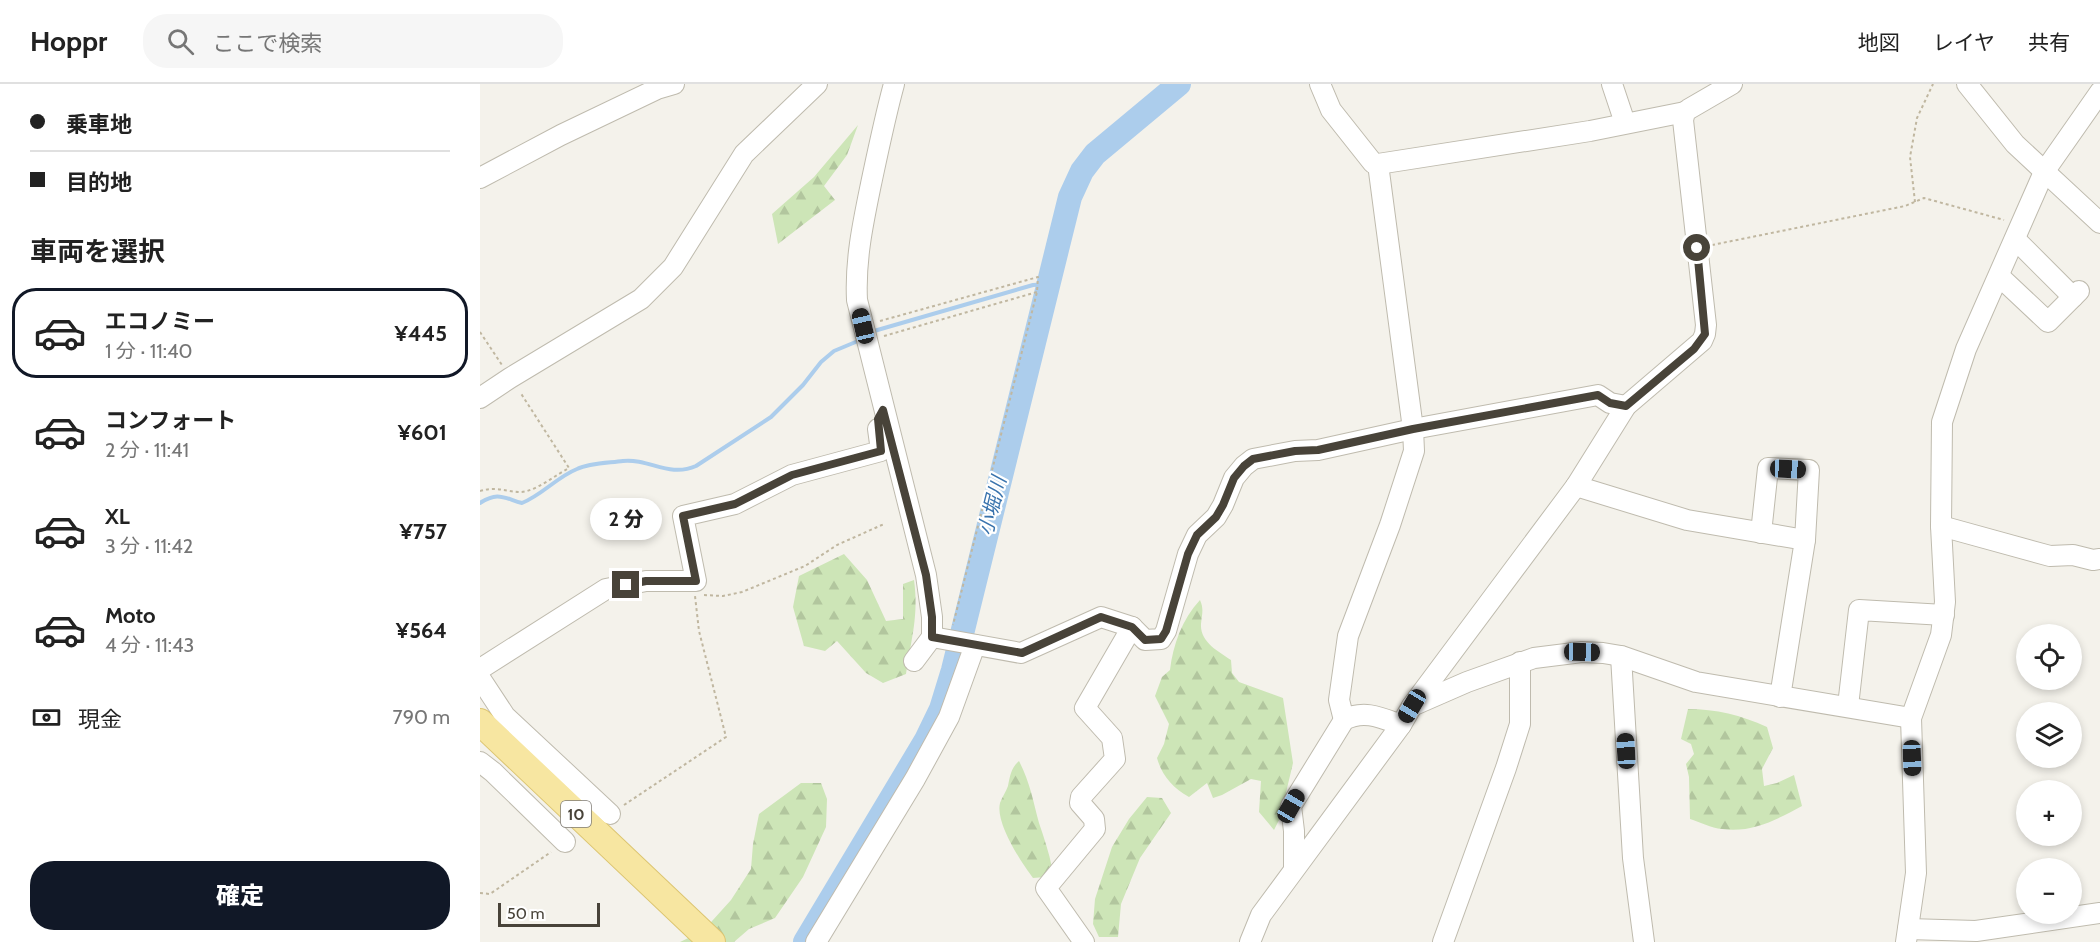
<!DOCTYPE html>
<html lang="ja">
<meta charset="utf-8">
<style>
:root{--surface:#fff;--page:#f6f6f6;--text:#222;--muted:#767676;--line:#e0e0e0;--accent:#111827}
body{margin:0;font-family:Cabin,"Noto Sans JP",sans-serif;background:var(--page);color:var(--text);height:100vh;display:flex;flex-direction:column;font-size:22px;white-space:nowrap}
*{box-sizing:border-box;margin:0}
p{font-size:20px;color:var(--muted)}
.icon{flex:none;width:33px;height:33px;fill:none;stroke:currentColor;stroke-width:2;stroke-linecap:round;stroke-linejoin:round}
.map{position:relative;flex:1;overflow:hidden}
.side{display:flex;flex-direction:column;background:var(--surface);width:480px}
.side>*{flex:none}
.hud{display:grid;align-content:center;height:132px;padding:0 30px;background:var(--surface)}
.controls{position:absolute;left:1536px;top:540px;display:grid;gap:12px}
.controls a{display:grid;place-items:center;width:66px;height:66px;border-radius:50%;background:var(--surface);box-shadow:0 3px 9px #0003;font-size:30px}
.scale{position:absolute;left:18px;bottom:15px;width:102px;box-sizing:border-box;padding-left:6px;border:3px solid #484339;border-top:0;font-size:16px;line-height:21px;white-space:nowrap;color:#484339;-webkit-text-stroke:4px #fff;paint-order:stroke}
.end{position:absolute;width:27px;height:27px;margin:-14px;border:8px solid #484339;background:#fff;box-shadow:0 0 0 3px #fff}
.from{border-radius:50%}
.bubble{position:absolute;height:42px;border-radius:21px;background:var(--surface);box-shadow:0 3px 9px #0003;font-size:20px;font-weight:800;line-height:42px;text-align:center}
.car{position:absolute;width:18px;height:36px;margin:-18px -9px;border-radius:8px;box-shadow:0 0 4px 2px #0007;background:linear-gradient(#222 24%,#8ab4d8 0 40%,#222 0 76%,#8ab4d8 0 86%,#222 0)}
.hud b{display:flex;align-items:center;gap:21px;height:57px;font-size:22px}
.hud b+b{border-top:2px solid var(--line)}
.hud i{width:15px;height:15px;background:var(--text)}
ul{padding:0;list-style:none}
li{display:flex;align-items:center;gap:18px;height:90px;margin:0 12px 9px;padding:0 18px;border:3px solid transparent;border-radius:24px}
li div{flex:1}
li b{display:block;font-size:22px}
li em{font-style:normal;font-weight:800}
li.active{border-color:var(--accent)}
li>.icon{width:54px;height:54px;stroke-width:1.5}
h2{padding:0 30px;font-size:27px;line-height:72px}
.pay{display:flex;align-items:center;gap:15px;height:66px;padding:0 30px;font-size:22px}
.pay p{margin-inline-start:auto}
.cta{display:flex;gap:12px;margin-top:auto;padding:12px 30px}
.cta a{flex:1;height:69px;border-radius:24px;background:var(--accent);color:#fff;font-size:24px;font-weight:800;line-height:69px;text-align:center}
header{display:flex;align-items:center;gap:36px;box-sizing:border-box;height:84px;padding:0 30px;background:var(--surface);border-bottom:2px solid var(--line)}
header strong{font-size:28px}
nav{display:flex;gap:33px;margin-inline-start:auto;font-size:21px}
.search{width:420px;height:54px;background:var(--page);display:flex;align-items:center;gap:15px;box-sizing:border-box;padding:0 21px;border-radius:24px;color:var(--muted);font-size:22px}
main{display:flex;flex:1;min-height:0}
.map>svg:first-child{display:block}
.forest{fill:url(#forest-firs)}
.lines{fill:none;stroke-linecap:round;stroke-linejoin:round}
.stream{stroke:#accdec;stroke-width:4}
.river{stroke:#accdec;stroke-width:24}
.minor-casing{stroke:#bfbbae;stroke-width:22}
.major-casing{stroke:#dcc571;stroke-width:28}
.path{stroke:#c0b7a0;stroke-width:2;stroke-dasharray:3 3;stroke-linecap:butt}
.minor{stroke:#fff;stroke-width:20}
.major{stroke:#f7e6a1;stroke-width:26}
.route{stroke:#484339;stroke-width:8}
.labels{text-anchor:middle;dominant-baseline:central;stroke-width:4.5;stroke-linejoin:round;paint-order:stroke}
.shield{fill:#fff;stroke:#7f7b74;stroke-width:1.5}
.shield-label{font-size:16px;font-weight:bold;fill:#484339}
.water-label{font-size:20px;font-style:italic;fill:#3973ad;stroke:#fff}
</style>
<header>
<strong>Hoppr</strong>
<div class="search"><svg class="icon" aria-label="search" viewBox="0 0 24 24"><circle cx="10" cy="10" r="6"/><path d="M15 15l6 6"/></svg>ここで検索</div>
<nav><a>地図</a><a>レイヤ</a><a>共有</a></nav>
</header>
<main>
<section class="side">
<div class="hud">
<b><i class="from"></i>乗車地</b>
<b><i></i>目的地</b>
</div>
<h2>車両を選択</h2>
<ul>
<li class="active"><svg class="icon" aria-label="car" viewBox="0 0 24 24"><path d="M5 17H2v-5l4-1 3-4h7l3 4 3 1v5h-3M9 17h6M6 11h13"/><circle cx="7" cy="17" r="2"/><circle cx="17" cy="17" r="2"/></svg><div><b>エコノミー</b><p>1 分 · 11:40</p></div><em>¥445</em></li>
<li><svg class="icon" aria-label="car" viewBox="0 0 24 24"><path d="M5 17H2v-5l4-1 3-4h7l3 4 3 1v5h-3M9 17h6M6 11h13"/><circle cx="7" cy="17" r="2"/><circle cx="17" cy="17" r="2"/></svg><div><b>コンフォート</b><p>2 分 · 11:41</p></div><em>¥601</em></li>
<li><svg class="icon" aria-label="car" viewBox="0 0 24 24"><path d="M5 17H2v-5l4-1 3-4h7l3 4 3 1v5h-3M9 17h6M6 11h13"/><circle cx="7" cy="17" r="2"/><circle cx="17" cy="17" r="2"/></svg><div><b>XL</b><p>3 分 · 11:42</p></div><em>¥757</em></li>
<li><svg class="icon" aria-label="car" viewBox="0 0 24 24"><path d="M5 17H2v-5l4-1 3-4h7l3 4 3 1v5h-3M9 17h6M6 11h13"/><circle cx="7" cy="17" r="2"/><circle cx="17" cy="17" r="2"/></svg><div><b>Moto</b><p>4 分 · 11:43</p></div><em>¥564</em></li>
</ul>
<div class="pay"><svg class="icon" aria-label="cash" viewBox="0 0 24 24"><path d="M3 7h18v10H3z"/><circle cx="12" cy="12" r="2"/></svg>現金<p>790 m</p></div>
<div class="cta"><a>確定</a></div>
</section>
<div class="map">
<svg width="1620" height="858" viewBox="0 0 1620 858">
<defs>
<pattern id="forest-firs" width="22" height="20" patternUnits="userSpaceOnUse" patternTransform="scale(1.5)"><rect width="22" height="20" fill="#cde5b7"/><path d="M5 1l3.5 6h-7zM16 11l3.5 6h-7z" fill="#b2c69e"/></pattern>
</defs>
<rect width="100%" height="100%" fill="#f4f2eb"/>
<g class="forest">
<polygon points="378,41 367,71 344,102 355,116 298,160 292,130 334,93"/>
<path d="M364,470L387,496L406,537L423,535V500L434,496C439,532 431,555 426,590L403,599L386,589L357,557L345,567L324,562L313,523L319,492Z"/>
<path d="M720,516C724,525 722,530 721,540C720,558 738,567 751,576L752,589L759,598L803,614L813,679L800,734L794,746L779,728L781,697L771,695L742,711L733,714L727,699L709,713C693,704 682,692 677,674L684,660L689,640L675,612L682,593L690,586C693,561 702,535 720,516Z"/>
<path d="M1208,625C1236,625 1261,631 1287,643L1293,664L1282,685L1284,702L1297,699L1314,691L1322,722C1296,736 1272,749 1242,745C1231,744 1220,738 1210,735L1209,693L1206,680L1214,670L1211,660L1201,655Z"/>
<path d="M539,677C550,698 553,717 559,739C564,754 569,768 572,784L565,793L553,794C541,778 515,739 520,719C522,713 526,708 528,702C530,692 531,684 539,677Z"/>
<polygon points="321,699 341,699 347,715 346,743 323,793 295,834 269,845 254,858 200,858 223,847 251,816 271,785 273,760 279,730"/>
<polygon points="667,713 682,714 691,729 660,774 641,820 638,853 619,853 613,840 615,815 632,763 649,735"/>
</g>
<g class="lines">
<g class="stream">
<polyline points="394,247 553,201 569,200"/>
<path d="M0,419C18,407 24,414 42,419C62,411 77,393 97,385C110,379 129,379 143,377C169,374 189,394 216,382L291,333L323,301L341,278L354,267L378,257"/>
</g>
<polyline class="river" points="325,858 446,656 461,625 473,586 590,113 602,87 615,70 699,0"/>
<g class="minor-casing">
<g id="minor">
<path d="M414,0C405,33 398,67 391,100C383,139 375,176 377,216L446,491L452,533V553L434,577"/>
<polyline points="840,0 851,26 893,79 898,80 1110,47 1205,28"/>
<polyline points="1132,0 1145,39"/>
<polyline points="1487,0 1535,60 1620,139"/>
<polyline points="0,94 81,51 177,5 194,0"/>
<polyline points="1535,155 1593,213"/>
<polyline points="1519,192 1568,238 1599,207"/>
<polyline points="0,314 30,294 161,215 193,183 264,70 337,0"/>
<polyline points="1096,402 1207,436 1325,456 1300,613"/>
<polyline points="1461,442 1570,472 1593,471 1613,476 1620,475"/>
<polyline points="1281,449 1288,384 1329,386 1325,456"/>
<polyline points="452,553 541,569 621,533 652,543 665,556 681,555 686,547 708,470 717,451 736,433 743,421 754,394 764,382 773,375 815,367 838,366 933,345 1118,311 1130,319 1146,322"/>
<polyline points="1141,572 1153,774 1164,858"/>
<polyline points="0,585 126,505 166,497 216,497 203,432 255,420 312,391 401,367 398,345"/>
<polyline points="0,594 25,632 130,730"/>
<polyline points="932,622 987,598 1054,574 1102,568 1123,569 1141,572 1216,598 1431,634"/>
<polyline points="1368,622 1379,526 1464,531"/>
<polyline points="864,636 859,616 868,552 910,441 934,367 933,345 898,80"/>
<polyline points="0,678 13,688 85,758"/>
<path d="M814,785V747L811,722L864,636C884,625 902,634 921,641"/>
<polyline points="1428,845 1496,847 1620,829"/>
<polyline points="336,858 435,695 469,633 495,561"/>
<polyline points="604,858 566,804 615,745 614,735 600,719 601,713 635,675 632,654 605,624 652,543"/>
<polyline points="770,858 781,831 921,641 932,622 1096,402 1146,322 1222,257 1225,250 1226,241 1203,36 1205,28 1209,25 1252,0"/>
<polyline points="963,858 1026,684 1040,640 1040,578"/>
<polyline points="1426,858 1436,789 1431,634 1461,551 1465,518 1461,442 1462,338 1486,265 1564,88 1620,8"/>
</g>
</g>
<g class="major-casing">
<polyline id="major" points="0,638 232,858"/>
</g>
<g class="path">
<polyline points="1435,118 1430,73 1437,34 1453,0"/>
<polyline points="1232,161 1425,122 1444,114 1524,136"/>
<polyline points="400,237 558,193 557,208 473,541"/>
<polyline points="0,248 22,281"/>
<polyline points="404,252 557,208"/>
<path d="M0,407C20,401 33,411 47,407C61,403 76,391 89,384L40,308"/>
<polyline points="224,511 243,512 262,508 325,482 357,461 404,440"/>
<polyline points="144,721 246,653 219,547 215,512"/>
<polyline points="0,809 10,810 71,768"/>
</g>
<use href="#minor" class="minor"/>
<use href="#major" class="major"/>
</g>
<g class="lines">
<polyline class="route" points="146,501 166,497 216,497 203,432 255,420 312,391 401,367 398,335 403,326 446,491 452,533 452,553 542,569 621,533 652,543 665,556 681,555 686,547 708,470 717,451 736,433 743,421 754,394 764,382 773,375 815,367 838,366 933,345 1118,311 1130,319 1146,322 1214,265 1225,250 1217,164"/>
</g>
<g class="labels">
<rect class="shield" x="81" y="717" width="30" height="26" rx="4.5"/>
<g class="shield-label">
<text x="96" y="730">10</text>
</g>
<g class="water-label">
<text transform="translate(512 422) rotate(-76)">小堀川</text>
</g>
</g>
</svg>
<div class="controls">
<a><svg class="icon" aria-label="locate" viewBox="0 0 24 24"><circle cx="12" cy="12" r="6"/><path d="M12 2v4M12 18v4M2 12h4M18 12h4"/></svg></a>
<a><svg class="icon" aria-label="layers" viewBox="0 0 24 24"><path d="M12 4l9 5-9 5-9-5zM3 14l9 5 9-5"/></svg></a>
<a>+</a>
<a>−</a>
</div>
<div class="scale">50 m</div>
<i class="end from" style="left:1217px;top:164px"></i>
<i class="end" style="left:146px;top:501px"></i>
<div class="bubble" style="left:110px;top:414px;width:72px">2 分</div>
<i class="car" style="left:383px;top:242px;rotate:347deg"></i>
<i class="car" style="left:1308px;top:385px;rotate:93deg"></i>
<i class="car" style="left:1102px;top:568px;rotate:91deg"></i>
<i class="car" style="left:932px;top:622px;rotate:211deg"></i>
<i class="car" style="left:1146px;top:667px;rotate:357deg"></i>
<i class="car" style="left:1432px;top:674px;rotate:178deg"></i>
<i class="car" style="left:811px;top:722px;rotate:30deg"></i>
</div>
</main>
